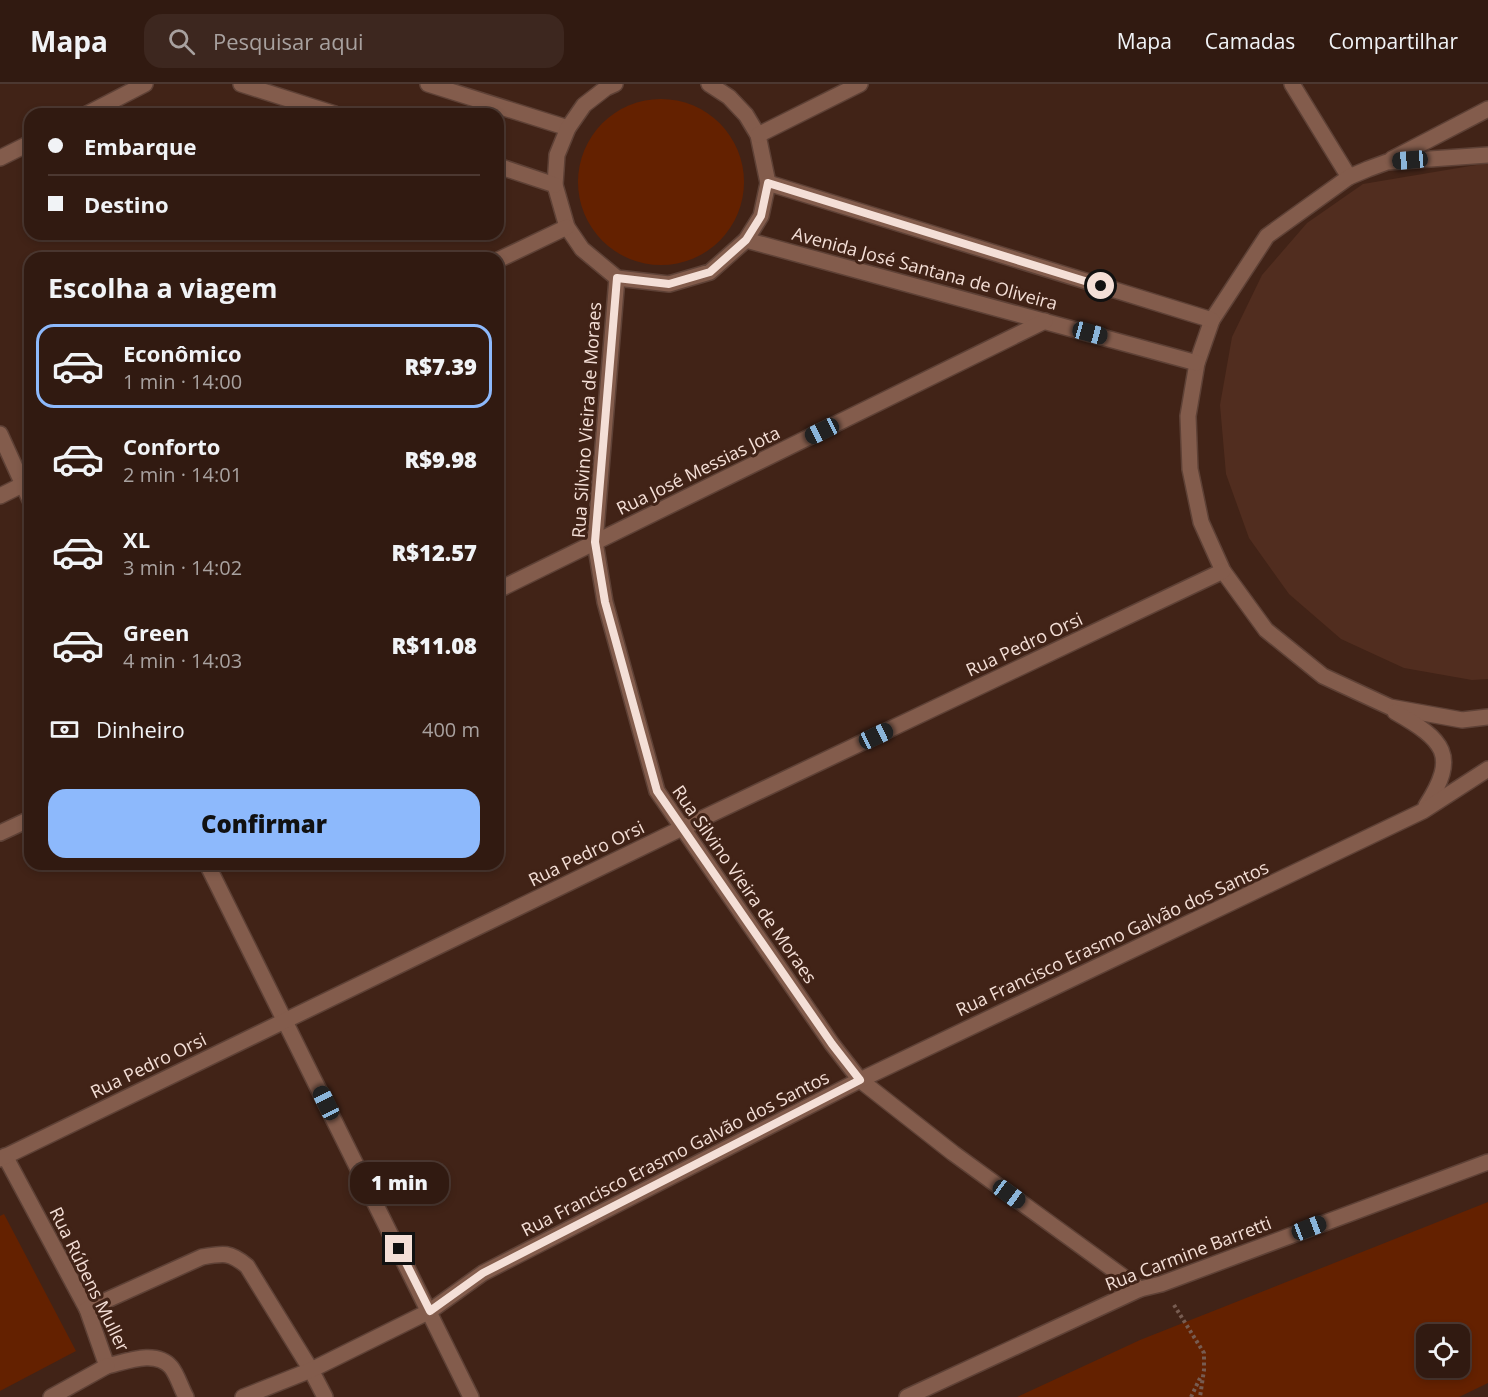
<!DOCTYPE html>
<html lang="pt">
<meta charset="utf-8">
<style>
:root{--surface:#311a11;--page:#3d271f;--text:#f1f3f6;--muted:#a8a19f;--line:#4c3831;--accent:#8db9fc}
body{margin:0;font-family:"Open Sans",sans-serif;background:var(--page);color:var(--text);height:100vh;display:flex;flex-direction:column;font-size:22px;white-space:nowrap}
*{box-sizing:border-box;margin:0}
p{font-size:20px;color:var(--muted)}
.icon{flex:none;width:33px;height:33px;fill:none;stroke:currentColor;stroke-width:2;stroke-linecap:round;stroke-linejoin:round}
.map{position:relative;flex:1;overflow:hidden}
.panel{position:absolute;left:24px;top:168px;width:480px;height:618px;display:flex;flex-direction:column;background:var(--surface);border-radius:18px;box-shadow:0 3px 9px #0003,0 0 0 2px var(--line)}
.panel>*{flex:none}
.top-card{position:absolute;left:24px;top:24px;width:480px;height:132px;border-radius:18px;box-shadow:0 3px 9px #0003,0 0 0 2px var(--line);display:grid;align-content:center;height:132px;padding:0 24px;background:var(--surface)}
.controls{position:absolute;left:1416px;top:1240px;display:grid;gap:12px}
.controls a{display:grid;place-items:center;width:54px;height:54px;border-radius:12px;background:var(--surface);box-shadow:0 3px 9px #0003,0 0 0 2px var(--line);font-size:30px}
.end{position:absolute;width:27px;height:27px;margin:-14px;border:8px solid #f4dfd7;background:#111;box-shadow:0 0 0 3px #111}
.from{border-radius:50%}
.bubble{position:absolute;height:42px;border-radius:18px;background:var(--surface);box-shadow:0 3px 9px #0003,0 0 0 2px var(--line);font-size:20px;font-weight:800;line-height:42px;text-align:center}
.car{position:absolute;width:18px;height:36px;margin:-18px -9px;border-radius:8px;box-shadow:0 0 4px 2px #0007;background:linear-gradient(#222 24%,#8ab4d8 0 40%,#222 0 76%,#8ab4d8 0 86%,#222 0)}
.top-card b{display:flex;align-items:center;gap:21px;height:57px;font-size:22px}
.top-card b+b{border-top:2px solid var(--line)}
.top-card i{width:15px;height:15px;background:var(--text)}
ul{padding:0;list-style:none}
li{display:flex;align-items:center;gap:18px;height:84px;margin:0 12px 9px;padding:0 12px;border:3px solid transparent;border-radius:18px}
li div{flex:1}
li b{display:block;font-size:22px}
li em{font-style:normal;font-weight:800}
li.current{border-color:var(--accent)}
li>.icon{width:54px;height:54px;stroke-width:1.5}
h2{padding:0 24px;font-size:27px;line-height:72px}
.pay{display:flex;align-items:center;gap:15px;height:66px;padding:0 24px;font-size:22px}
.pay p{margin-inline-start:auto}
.cta{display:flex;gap:12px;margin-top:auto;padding:12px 24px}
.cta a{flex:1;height:69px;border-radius:18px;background:var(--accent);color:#111;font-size:24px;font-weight:800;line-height:69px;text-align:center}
header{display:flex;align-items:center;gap:36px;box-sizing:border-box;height:84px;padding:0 30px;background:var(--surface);border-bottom:2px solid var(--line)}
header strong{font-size:28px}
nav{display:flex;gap:33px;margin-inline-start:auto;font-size:21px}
.search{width:420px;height:54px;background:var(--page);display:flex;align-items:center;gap:15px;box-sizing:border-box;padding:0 21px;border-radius:18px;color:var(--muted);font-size:22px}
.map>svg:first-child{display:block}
.built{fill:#512d1f}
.green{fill:#642100;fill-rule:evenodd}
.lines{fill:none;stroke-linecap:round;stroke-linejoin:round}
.street-casing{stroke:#5e4136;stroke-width:18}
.path{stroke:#775c51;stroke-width:4;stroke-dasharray:3 3;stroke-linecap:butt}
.street{stroke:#835c4c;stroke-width:15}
.route{stroke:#f4dfd7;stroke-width:8}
.labels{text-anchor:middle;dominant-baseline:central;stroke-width:6;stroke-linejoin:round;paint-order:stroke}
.street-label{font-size:18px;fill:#f4dfd7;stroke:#412317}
</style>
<header>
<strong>Mapa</strong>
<div class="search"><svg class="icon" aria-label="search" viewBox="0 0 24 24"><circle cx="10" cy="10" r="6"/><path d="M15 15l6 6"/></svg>Pesquisar aqui</div>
<nav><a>Mapa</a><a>Camadas</a><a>Compartilhar</a></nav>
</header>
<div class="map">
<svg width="1488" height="1313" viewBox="0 0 1488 1313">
<rect width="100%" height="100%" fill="#412317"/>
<polygon class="built" points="1488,79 1488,595 1472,596 1404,584 1341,555 1289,510 1249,454 1226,390 1220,321 1232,253 1262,191 1307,139 1363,100"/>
<g class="green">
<circle cx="661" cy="98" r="83"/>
<path d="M1488,1118V1299L1459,1313H1017L1140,1256ZM1426,1251H1460V1284H1426Z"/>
<polygon points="4,1130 76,1267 0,1307 0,1132"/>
</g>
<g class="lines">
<g class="street-casing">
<g id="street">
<polyline points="241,0 335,30"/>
<polyline points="428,0 568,44"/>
<polyline points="615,0 606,4 584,21 568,44 557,71 555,101 567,143 582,165 617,194 669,200 710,188 746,156 761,132 768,99 758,51 746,31 729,13 709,0"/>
<polyline points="1292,0 1349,93"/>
<polyline points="87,30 145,0"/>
<polyline points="758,51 860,0"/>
<polyline points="1488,71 1387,78 1368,85 1349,93 1267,152 1212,236 1197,279 1188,332 1190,385 1201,438 1223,487 1266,546 1323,592 1390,623 1462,636 1488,633"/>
<polyline points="0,74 30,59"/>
<polyline points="1392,75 1488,25"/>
<polyline points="498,82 555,101"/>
<polyline points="768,99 1212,236"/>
<polyline points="746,156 1197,279"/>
<polyline points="498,176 567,143"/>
<polyline points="617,194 595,458 605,518 657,707 832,960 860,996 953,1069 1140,1205"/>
<polyline points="0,350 30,416"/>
<polyline points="0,412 30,397"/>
<polyline points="498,506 1045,237"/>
<path d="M1395,628C1444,656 1459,671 1426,722"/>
<polyline points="0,749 30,735"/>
<polyline points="207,780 471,1313"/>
<path d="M5,1072L87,1225L107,1282C125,1278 156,1265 171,1283C177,1290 181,1304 186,1313"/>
<polyline points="0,1075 682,744 1223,487"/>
<path d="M87,1225L202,1173C224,1169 230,1168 247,1182L311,1286L325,1313"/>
<polyline points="51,1313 107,1282"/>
<polyline points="243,1313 311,1286 430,1227 483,1189 860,996 1423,727 1488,685"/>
<polyline points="907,1313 1140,1205 1161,1200 1488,1078"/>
</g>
</g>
<g class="path">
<polyline points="1174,1221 1204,1269 1204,1286 1200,1313"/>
<polyline points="1191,1313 1201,1292"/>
</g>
<use href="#street" class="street"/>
</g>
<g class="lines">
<polyline class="route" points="399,1165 430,1227 483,1189 860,996 832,960 657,707 605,518 595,458 617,194 669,200 710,188 746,156 761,132 768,99 1101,202"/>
</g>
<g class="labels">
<g class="street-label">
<text transform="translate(925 184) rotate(15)">Avenida José Santana de Oliveira</text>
<text transform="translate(586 336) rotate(-86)">Rua Silvino Vieira de Moraes</text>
<text transform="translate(698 386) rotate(-26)">Rua José Messias Jota</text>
<text transform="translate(1024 560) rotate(-25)">Rua Pedro Orsi</text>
<text transform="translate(586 769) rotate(-26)">Rua Pedro Orsi</text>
<text transform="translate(745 800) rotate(55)">Rua Silvino Vieira de Moraes</text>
<text transform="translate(1112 854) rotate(-25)">Rua Francisco Erasmo Galvão dos Santos</text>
<text transform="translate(148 981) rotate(-26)">Rua Pedro Orsi</text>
<text transform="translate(675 1069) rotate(-27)">Rua Francisco Erasmo Galvão dos Santos</text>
<text transform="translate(1188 1169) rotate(-21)">Rua Carmine Barretti</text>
<text transform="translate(90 1195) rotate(64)">Rua Rúbens Muller</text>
</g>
</g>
</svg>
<div class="controls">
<a><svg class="icon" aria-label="locate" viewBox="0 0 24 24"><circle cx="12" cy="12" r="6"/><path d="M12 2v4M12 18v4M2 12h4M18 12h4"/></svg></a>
</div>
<i class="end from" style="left:1101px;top:202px"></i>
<i class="end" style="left:399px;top:1165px"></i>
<div class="bubble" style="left:350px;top:1078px;width:99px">1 min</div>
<i class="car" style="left:1410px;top:76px;rotate:265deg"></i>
<i class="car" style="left:1090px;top:249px;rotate:105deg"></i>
<i class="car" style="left:822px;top:347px;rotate:244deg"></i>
<i class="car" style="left:876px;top:652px;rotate:65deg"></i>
<i class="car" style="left:326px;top:1019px;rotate:334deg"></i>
<i class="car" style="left:1009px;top:1110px;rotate:126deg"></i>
<i class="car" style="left:1309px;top:1144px;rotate:69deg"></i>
<div class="top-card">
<b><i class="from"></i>Embarque</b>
<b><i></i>Destino</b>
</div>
<section class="panel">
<h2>Escolha a viagem</h2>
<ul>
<li class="current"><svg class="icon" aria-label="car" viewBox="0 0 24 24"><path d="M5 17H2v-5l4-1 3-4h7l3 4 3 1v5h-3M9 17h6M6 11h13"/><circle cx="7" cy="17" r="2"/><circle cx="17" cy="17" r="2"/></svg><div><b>Econômico</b><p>1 min · 14:00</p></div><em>R$7.39</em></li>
<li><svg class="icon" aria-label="car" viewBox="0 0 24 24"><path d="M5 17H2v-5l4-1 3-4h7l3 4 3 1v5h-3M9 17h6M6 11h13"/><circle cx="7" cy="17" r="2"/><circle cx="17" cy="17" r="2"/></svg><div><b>Conforto</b><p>2 min · 14:01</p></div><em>R$9.98</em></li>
<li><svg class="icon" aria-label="car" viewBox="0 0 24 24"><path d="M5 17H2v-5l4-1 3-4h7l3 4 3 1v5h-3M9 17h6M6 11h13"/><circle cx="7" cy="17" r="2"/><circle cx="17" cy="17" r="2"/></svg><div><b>XL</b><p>3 min · 14:02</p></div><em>R$12.57</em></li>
<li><svg class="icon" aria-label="car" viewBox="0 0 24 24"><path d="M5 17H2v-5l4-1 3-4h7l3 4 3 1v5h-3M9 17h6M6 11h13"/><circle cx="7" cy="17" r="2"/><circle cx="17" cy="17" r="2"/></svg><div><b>Green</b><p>4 min · 14:03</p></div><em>R$11.08</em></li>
</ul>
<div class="pay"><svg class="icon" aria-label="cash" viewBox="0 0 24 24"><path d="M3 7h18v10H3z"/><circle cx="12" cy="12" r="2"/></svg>Dinheiro<p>400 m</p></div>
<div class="cta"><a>Confirmar</a></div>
</section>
</div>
